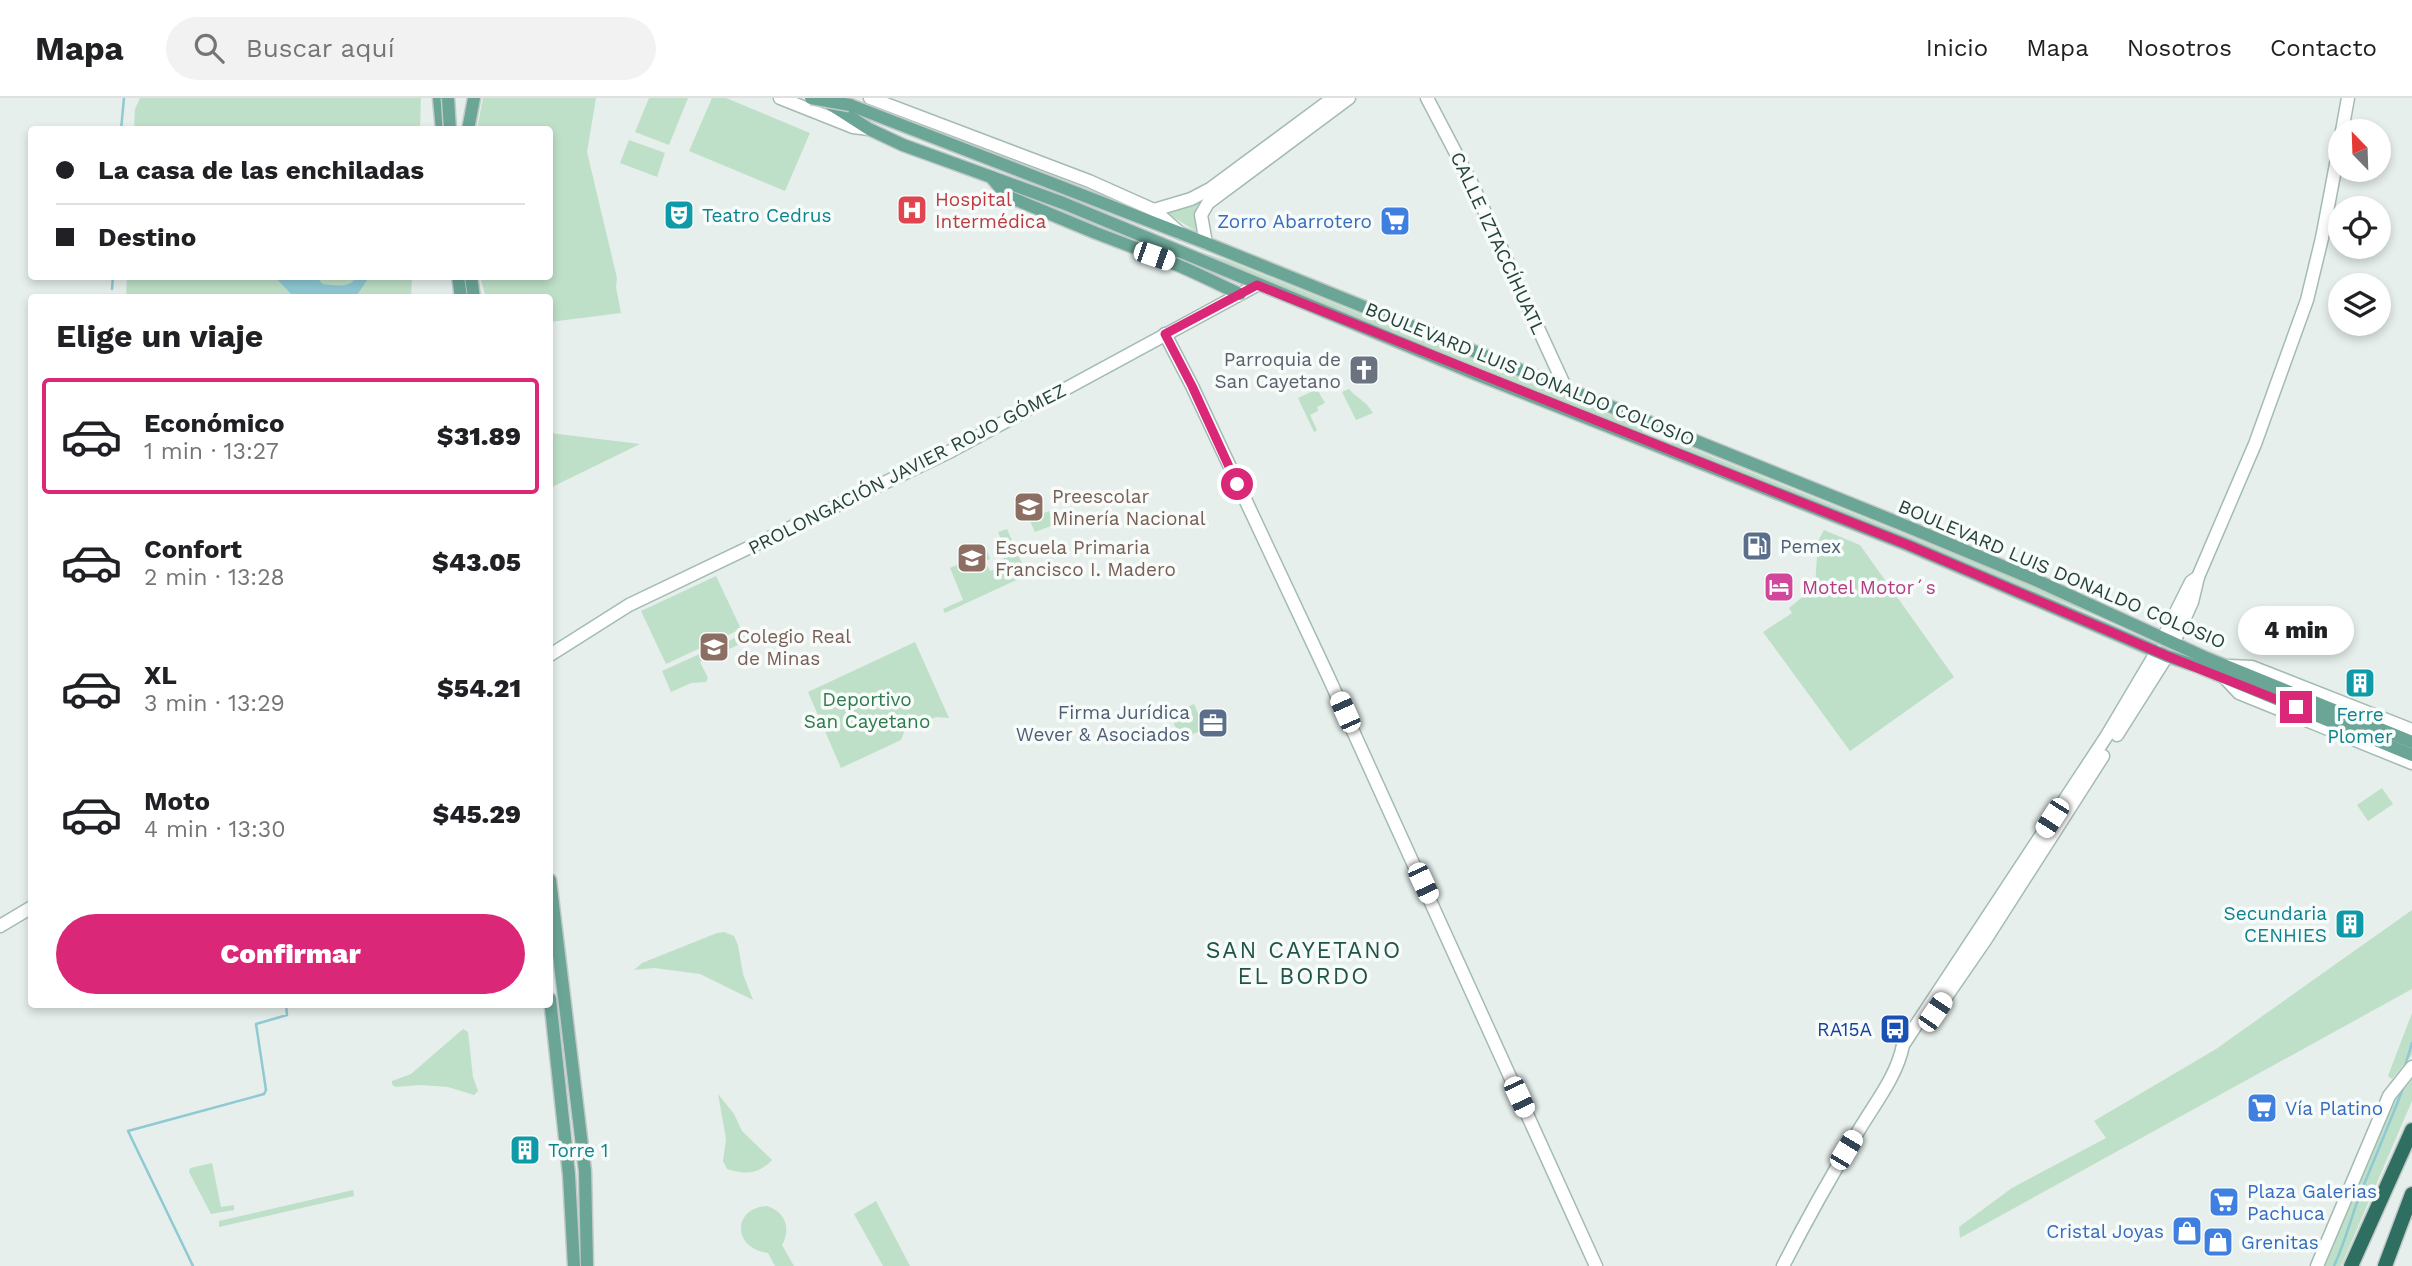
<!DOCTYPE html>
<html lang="es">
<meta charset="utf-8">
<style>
:root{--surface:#fff;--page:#f2f2f2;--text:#202124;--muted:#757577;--line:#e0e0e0;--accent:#db2777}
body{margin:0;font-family:"Work Sans",sans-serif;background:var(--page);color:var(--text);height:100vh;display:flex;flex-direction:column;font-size:26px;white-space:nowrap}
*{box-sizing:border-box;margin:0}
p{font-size:23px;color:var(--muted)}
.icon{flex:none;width:38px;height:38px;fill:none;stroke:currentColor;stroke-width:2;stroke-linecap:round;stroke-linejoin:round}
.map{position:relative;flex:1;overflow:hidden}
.drawer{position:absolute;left:28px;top:196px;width:525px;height:714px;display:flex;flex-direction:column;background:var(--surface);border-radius:7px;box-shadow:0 4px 10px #0003}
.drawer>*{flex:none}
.guide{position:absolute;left:28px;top:28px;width:525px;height:154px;border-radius:7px;box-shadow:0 4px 10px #0003;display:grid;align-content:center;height:154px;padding:0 28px;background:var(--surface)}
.needle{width:46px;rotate:337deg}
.buttons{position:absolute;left:2328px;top:21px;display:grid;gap:14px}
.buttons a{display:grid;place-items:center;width:63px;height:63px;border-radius:50%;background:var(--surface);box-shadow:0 4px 10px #0003;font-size:35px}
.end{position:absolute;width:32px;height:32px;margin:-16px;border:9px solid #db2777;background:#fff;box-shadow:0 0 0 4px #fff}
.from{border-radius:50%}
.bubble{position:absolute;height:49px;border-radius:24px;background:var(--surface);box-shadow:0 4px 10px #0003;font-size:23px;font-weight:800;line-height:49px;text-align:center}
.car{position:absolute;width:21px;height:42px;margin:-21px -10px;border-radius:9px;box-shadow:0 0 5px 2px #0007;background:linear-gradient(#fff 24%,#345 0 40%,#fff 0 76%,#345 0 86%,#fff 0)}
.guide b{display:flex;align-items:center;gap:24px;height:66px;font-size:26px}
.guide b+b{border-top:2px solid var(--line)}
.guide i{width:18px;height:18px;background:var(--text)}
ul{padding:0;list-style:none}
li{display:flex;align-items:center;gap:21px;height:116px;margin:0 14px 10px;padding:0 14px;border:4px solid transparent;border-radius:7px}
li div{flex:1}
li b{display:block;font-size:26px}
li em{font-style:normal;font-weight:800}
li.active{border-color:var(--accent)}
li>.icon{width:63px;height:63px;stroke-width:1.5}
h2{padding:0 28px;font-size:32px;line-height:84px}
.action{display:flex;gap:14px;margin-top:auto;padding:14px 28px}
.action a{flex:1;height:80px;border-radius:42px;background:var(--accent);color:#fff;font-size:28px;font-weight:800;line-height:80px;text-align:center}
header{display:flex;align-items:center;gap:42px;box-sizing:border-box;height:98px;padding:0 35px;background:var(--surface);border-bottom:2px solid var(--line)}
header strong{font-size:33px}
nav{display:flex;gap:38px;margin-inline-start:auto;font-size:24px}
.search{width:490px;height:63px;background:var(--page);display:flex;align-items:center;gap:18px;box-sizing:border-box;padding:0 24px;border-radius:38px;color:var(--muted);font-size:26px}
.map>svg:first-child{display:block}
.green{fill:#bfe0c8}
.water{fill:#8ec9d4}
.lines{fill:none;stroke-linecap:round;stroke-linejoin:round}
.stream{stroke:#8ec9d4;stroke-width:2.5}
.secondary-casing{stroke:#a4bbb3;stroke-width:15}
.primary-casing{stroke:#c2cac8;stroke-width:15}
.highway-casing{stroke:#c2cac8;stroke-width:17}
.secondary{stroke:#fff;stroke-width:12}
.primary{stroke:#6aa596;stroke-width:12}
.highway{stroke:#2f6f62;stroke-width:14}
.primary-bridge-casing{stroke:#c2cac8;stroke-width:15;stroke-linecap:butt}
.primary-bridge{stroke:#6aa596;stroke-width:12}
.route{stroke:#db2777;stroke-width:9}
.labels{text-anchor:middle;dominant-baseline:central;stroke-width:7;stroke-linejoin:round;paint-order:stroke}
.health-label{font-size:19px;fill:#be3a42;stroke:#f7fbf9;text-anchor:start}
.culture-label{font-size:19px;fill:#0d838f;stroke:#f7fbf9;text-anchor:start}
.shop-label{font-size:19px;fill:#366cbe;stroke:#f7fbf9;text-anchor:start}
.street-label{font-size:19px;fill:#24423a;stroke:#f7fbf9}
.worship-label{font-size:19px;fill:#5b616d;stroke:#f7fbf9;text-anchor:end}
.education-label{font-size:19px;fill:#785e54;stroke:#f7fbf9;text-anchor:start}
.service-label{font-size:19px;fill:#4e5e75;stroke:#f7fbf9;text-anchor:start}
.hotel-label{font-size:19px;fill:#b23c85;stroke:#f7fbf9;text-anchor:start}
.park-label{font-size:19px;fill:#2d7a4b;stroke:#f7fbf9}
.transit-label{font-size:19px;fill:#164399;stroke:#f7fbf9;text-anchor:end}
.quarter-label{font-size:23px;letter-spacing:2px;fill:#1f5548;stroke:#f7fbf9}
</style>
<header>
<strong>Mapa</strong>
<div class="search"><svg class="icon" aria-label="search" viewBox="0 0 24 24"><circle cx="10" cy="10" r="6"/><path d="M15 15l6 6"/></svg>Buscar aquí</div>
<nav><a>Inicio</a><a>Mapa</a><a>Nosotros</a><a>Contacto</a></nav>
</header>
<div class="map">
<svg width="2412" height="1168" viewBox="0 0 2412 1168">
<rect width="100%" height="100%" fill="#e6efeb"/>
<g class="green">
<polygon points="140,0 421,0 420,31 134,31 135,11"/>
<polygon points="483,0 596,0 587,54 617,180 616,189 621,215 550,224 550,200 486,199 480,179 550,178 550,32 477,31"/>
<polygon points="649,0 688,0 669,47 635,34"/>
<polygon points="712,0 726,0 810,35 785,93 689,53"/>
<polygon points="629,42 665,55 657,79 620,65"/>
<polygon points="1202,100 1204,102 1199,135 1163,113"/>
<polygon points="1165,143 1229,163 1642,330 1643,334 1640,336"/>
<polygon points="127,179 412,179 411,199 126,200"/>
<polygon points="1317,291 1325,305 1317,309 1318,313 1310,317 1317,332 1314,334 1298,300"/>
<path d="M1349,291C1357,301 1366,302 1373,315L1356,322L1342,294Z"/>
<polygon points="550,335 640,346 550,390"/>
<polygon points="1673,343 2111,519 2169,547 1671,348"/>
<polygon points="1049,413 1054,427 1035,434 1029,421"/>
<polygon points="1007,431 1027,477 945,515 943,511 963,502 950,470 987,453 990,461 985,463 990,473 998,470 995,465 1008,458 998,434"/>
<polygon points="1824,432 1860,447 1954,579 1850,653 1763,534 1792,515 1789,510 1815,489 1818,443"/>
<polygon points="716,478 741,531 666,566 641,513"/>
<polygon points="744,536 747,543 700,564 708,580 706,584 691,585 671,594 662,573"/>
<polygon points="915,544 949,620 936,619 904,634 901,642 841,670 808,594"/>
<polygon points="1194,606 1205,631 1181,641 1170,617"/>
<polygon points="2382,690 2393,706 2368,723 2357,707"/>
<polygon points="2412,812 2412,891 1960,1140 1959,1129 2012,1090 2106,1040 2094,1023 2216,951"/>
<polygon points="724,834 734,838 738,847 743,876 753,902 700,876 654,870 634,872 642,865 717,835"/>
<polygon points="2412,915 2412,957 2392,981 2388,978"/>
<polygon points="463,931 468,934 473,979 478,993 474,997 448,989 421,987 395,989 392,986 392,983 411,976"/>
<polygon points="2412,975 2412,1003 2341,1168 2322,1168 2399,990"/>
<path d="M718,996L734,1016L742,1033L772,1062C759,1076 745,1077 727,1071L723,1063L726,1041Z"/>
<polygon points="212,1065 221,1109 234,1107 234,1112 211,1116 189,1074 190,1070"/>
<polygon points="353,1092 354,1098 219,1129 219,1123"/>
<polygon points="876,1103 910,1168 883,1168 854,1116"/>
<path d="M767,1108C786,1114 791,1131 782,1147L794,1168H775L768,1155C731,1150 733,1109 767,1108Z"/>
</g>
<path class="water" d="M275,179H316L323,186C335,187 350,191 356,179H369L355,200L294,199Z"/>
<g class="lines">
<g class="stream">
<polyline points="121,32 124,0"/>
<polyline points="112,191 113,178"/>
<polyline points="2405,968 2412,945"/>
<polyline points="193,1168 128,1033 264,996 266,992 256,926 287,917 286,906"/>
<path d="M2334,1168C2345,1144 2351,1120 2360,1096C2375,1060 2390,1024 2404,988"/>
</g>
<g class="secondary-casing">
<g id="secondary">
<polyline points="780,0 853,29 869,31"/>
<polyline points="870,0 1089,83 1154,112 1180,135"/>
<polyline points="1427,0 1471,84 1566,291"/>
<polyline points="2342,33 2348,0"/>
<polyline points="1154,112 1191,101 1210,91 1333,0"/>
<polyline points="1206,145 1201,117 1208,105 1349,0"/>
<polyline points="1165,236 1192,288 1328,578 1596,1168"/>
<polyline points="2163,540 2191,484 2198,479"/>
<polyline points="2174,544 2192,504 2198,479 2255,346 2307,202 2322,140 2340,45"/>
<polyline points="550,557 629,507 951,353 1257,187"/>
<polyline points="2229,568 2252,569 2412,632"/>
<polyline points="2224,579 2239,595 2412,665"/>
<polyline points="2117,637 2167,558"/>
<polyline points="0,828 32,809"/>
<polyline points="1933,918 1986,841 2103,658"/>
<path d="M1783,1168C1806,1123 1830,1080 1856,1037C1872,1009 1897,979 1903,947L2106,639L2157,553"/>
<polyline points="2317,1168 2389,998 2412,969"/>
</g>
</g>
<g class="primary-casing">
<g id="primary">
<polyline points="439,0 442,32"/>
<polyline points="827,4 869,31 903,47 1063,105 1476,276 1908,447 2167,558 2199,569 2412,657"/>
<polyline points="850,7 1206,145 1906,428 2038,483 2204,559 2412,644"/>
<polyline points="468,32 474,0"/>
<polyline points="991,79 1007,98 1096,135 1154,157 1176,153"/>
<path d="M1154,158C1184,168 1211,183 1240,196"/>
<polyline points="458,178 461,200"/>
<polyline points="471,178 474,200"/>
<polyline points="550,782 585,1073 587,1168"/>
<polyline points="550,901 569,1077 574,1168"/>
</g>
</g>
<g class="highway-casing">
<g id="highway">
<polyline points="2351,1168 2412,1032"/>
<polyline points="2385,1168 2412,1096"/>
</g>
</g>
<use href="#secondary" class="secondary"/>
<use href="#primary" class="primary"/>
<use href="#highway" class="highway"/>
<g class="primary-bridge-casing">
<g id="primary-bridge">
<polyline points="448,0 450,32"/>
<polyline points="811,0 850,7"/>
</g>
</g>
<use href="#primary-bridge" class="primary-bridge"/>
</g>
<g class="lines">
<polyline class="route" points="1237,386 1192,288 1165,236 1257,187 1908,447 2167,558 2296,609"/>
</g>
<defs>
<g id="hospital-square" transform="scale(1.575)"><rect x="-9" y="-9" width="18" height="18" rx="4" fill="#e0444e" stroke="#f7fbf9"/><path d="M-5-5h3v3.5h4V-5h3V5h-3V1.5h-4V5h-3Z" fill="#fff"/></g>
<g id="theatre-square" transform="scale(1.575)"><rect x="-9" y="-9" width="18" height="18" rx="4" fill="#0f9aa8" stroke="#f7fbf9"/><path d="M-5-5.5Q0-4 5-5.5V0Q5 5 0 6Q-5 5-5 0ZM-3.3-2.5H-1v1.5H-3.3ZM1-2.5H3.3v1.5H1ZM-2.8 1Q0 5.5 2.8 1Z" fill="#fff"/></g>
<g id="supermarket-square" transform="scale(1.575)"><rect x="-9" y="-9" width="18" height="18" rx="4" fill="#3f7fe0" stroke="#f7fbf9"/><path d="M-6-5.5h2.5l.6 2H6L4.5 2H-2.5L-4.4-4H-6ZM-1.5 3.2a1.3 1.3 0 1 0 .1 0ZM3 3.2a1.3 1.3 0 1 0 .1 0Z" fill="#fff"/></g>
<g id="church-square" transform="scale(1.575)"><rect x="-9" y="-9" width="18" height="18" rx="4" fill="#6b7280" stroke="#f7fbf9"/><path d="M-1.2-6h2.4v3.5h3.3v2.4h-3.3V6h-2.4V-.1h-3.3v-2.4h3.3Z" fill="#fff"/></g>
<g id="school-square" transform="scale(1.575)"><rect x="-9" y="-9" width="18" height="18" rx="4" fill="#8d6e63" stroke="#f7fbf9"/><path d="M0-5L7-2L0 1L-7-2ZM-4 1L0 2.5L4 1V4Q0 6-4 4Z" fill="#fff"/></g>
<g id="fuel-square" transform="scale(1.575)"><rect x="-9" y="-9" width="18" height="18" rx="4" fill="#5c6f8a" stroke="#f7fbf9"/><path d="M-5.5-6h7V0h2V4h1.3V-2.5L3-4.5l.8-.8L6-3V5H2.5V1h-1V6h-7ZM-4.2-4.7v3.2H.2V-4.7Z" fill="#fff"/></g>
<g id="hotel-square" transform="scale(1.575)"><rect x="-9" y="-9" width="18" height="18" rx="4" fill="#d1479c" stroke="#f7fbf9"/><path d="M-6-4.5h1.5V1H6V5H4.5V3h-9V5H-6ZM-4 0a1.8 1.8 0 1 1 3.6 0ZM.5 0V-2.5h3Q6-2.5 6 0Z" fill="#fff"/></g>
<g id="building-square" transform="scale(1.575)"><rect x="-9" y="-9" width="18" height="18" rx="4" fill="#0f9aa8" stroke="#f7fbf9"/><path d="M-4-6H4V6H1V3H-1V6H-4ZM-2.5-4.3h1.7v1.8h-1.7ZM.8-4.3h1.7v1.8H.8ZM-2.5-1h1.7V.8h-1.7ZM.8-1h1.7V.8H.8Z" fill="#fff"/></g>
<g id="office-square" transform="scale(1.575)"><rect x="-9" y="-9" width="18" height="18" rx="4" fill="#5c6f8a" stroke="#f7fbf9"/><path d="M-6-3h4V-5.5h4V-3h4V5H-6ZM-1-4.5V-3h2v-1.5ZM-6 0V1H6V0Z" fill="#fff"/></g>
<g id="bus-square" transform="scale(1.575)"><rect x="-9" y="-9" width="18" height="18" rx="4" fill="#1a4fb4" stroke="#f7fbf9"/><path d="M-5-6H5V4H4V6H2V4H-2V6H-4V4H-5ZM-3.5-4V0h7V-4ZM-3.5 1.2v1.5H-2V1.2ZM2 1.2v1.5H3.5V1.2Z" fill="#fff"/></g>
<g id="shop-square" transform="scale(1.575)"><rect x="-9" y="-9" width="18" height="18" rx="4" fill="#3f7fe0" stroke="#f7fbf9"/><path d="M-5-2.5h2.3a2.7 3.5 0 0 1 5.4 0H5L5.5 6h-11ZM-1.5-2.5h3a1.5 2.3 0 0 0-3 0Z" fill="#fff"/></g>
</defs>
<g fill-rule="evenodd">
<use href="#hospital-square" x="912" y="112"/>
<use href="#theatre-square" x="679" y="117"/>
<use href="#supermarket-square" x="1395" y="123"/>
<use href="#church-square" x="1364" y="272"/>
<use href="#school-square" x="1029" y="409"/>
<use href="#fuel-square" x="1757" y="448"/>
<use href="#school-square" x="972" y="460"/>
<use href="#hotel-square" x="1779" y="489"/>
<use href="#school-square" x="714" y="549"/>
<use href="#building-square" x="2360" y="585"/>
<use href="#office-square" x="1213" y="625"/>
<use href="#building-square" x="2350" y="826"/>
<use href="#bus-square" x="1895" y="931"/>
<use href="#supermarket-square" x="2262" y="1010"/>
<use href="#building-square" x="525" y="1052"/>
<use href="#supermarket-square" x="2224" y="1104"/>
<use href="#shop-square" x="2187" y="1133"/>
<use href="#shop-square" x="2218" y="1144"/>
</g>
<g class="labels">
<g class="health-label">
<text x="935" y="101">Hospital<tspan x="935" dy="22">Intermédica</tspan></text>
</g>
<g class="culture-label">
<text x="702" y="117">Teatro Cedrus</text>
<text x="2360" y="616" text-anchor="middle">Ferre<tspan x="2360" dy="22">Plomer</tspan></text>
<text x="2327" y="815" text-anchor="end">Secundaria<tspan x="2327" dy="22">CENHIES</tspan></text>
<text x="548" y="1052">Torre 1</text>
</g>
<g class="shop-label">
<text x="1372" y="123" text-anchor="end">Zorro Abarrotero</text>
<text x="2285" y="1010">Vía Platino</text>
<text x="2247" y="1093">Plaza Galerias<tspan x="2247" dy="22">Pachuca</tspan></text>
<text x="2164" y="1133" text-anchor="end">Cristal Joyas</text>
<text x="2241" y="1144">Grenitas</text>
</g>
<g class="street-label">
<text transform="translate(1498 145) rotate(65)">CALLE IZTACCÍHUATL</text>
<text transform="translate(1530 276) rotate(22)">BOULEVARD LUIS DONALDO COLOSIO</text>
<text transform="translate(907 371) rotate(-27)">PROLONGACIÓN JAVIER ROJO GÓMEZ</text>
<text transform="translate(2062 476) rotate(23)">BOULEVARD LUIS DONALDO COLOSIO</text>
</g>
<g class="worship-label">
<text x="1341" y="261">Parroquia de<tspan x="1341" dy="22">San Cayetano</tspan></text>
</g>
<g class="education-label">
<text x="1052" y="398">Preescolar<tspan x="1052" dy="22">Minería Nacional</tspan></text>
<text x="995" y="449">Escuela Primaria<tspan x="995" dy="22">Francisco I. Madero</tspan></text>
<text x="737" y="538">Colegio Real<tspan x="737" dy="22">de Minas</tspan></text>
</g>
<g class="service-label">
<text x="1780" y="448">Pemex</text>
<text x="1190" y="614" text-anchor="end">Firma Jurídica<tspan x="1190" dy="22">Wever &amp; Asociados</tspan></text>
</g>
<g class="hotel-label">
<text x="1802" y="489">Motel Motor´s</text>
</g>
<g class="park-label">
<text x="867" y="601">Deportivo<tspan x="867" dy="22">San Cayetano</tspan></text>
</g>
<g class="transit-label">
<text x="1872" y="931">RA15A</text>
</g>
<g class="quarter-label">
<text x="1304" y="852">SAN CAYETANO<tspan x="1304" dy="26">EL BORDO</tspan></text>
</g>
</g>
</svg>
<div class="buttons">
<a><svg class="needle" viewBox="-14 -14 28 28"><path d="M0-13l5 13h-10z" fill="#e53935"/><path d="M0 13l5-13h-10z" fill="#757577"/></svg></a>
<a><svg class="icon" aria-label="locate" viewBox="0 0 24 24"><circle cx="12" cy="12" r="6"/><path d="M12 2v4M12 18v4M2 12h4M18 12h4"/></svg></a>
<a><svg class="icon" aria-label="layers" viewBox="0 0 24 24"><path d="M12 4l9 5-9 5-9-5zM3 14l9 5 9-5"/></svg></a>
</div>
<i class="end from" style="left:1237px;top:386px"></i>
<i class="end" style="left:2296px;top:609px"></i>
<div class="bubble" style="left:2238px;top:508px;width:116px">4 min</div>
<i class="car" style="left:1154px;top:158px;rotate:109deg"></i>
<i class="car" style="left:1345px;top:614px;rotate:336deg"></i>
<i class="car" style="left:2052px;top:720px;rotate:213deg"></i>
<i class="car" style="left:1423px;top:785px;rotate:155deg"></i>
<i class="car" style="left:1935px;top:914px;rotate:34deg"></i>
<i class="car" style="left:1519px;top:999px;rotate:155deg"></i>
<i class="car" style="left:1846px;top:1052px;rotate:31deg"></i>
<div class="guide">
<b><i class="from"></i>La casa de las enchiladas</b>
<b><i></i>Destino</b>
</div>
<section class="drawer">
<h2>Elige un viaje</h2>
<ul>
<li class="active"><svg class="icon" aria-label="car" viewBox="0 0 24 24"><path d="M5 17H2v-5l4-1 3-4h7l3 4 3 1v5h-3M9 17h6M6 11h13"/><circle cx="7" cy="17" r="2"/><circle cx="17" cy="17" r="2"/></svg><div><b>Económico</b><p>1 min · 13:27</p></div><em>$31.89</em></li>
<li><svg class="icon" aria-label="car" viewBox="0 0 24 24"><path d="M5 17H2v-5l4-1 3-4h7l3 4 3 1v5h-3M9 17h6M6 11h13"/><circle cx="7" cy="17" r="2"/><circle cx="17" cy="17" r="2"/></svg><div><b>Confort</b><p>2 min · 13:28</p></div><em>$43.05</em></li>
<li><svg class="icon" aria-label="car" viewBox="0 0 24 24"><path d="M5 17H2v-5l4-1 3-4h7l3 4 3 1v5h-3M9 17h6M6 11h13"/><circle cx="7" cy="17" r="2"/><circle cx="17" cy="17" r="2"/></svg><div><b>XL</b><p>3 min · 13:29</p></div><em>$54.21</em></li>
<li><svg class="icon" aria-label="car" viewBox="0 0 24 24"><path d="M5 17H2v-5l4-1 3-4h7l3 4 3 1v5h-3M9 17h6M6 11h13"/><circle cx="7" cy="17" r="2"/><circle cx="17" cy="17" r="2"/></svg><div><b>Moto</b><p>4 min · 13:30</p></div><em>$45.29</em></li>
</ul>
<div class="action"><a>Confirmar</a></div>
</section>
</div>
